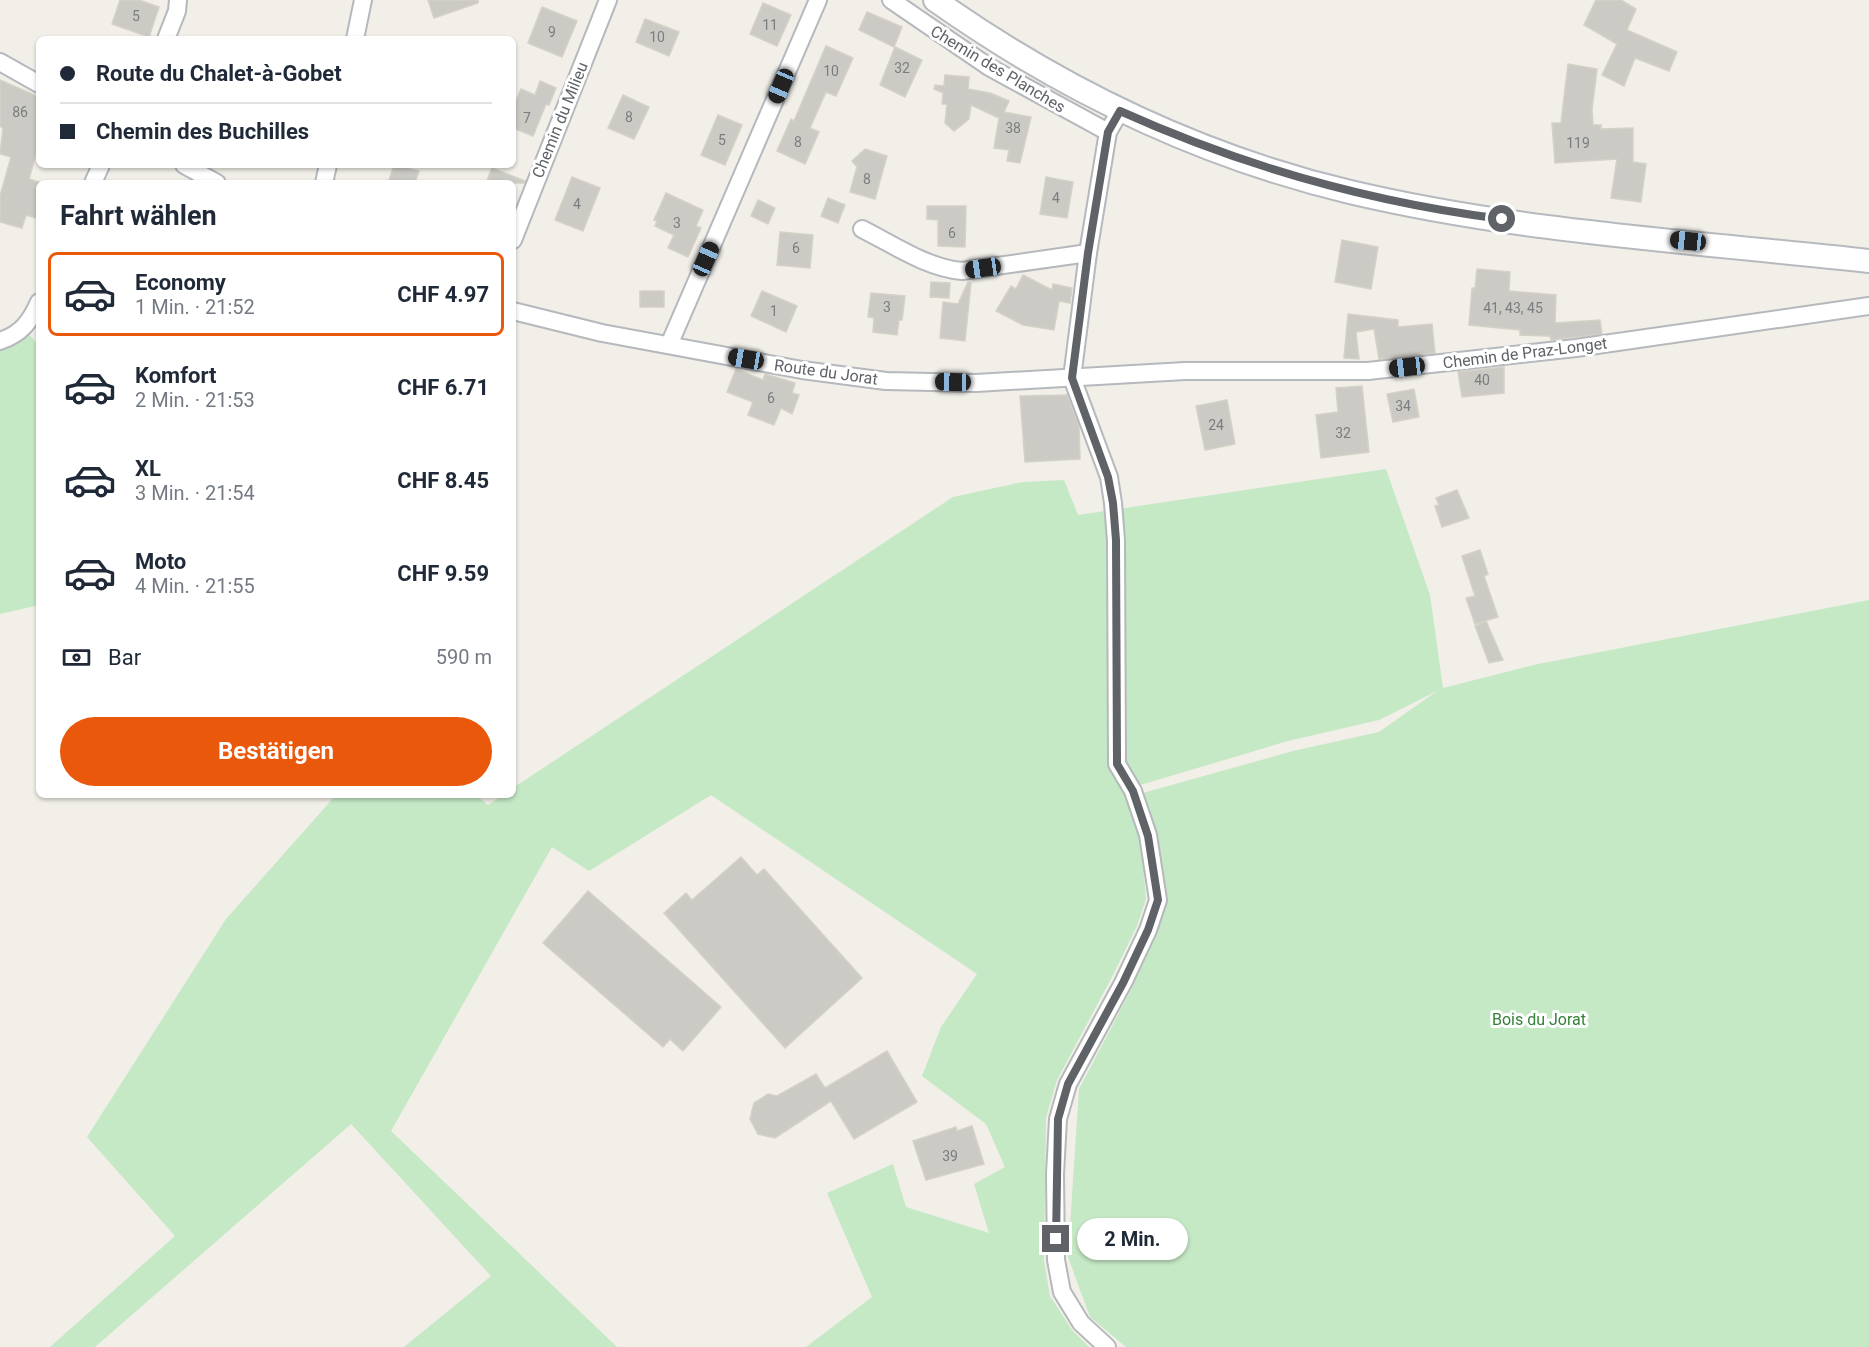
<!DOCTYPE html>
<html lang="de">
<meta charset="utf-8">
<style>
:root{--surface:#fff;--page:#f6f6f7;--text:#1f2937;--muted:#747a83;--line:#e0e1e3;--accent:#ea580c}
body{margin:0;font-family:Roboto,sans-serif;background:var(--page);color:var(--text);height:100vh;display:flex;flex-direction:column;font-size:22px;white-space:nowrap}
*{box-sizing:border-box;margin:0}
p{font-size:20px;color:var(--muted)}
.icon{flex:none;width:33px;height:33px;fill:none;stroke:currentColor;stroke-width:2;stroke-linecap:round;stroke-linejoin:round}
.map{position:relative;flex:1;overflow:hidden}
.sheet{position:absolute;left:36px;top:180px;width:480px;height:618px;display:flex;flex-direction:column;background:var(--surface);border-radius:9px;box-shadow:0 2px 4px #0004}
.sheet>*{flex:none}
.guide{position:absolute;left:36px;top:36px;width:480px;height:132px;border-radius:9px;box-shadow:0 2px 4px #0004;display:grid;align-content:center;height:132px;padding:0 24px;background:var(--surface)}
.end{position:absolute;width:27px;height:27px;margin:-14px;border:8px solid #5f6368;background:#fff;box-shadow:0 0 0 3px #fff}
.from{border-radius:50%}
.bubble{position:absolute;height:42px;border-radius:21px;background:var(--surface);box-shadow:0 2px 4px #0004;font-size:20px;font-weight:700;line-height:42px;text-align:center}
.car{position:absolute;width:18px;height:36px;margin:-18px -9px;border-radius:8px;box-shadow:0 0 4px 2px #0007;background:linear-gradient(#222 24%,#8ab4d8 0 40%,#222 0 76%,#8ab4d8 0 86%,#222 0)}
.guide b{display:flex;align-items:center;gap:21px;height:57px;font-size:22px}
.guide b+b{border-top:2px solid var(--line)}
.guide i{width:15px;height:15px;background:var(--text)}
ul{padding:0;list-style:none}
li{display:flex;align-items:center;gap:18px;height:84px;margin:0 12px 9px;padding:0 12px;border:3px solid transparent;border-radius:9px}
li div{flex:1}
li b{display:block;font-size:22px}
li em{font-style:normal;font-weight:700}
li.current{border-color:var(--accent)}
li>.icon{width:54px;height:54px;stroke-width:1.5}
h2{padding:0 24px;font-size:27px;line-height:72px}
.pay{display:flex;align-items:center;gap:15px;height:66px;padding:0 24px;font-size:22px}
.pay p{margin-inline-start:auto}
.action{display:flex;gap:12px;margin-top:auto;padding:12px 24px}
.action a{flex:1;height:69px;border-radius:36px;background:var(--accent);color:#fff;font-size:24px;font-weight:700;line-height:69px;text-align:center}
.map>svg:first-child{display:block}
.green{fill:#c5e8c5}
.building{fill:#cccac5;stroke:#d6d1c6;stroke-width:1.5}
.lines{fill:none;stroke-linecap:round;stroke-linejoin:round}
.street-casing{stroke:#b5b8bc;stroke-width:20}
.secondary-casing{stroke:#b6babf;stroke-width:26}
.street{stroke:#fff;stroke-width:16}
.secondary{stroke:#fff;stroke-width:22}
.route{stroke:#5f6368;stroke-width:8}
.labels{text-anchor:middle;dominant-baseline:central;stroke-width:6;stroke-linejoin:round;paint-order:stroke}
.number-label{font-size:14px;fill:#7a7d7f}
.street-label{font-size:16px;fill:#5f6368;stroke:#fff}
.park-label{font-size:16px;fill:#348238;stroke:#fff}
</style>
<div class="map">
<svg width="1869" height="1347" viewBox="0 0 1869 1347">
<rect width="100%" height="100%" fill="#f1efe8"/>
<g class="green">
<polygon points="24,328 39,346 39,605 0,614 0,341"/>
<polygon points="1386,469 1430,595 1443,688 1538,664 1869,600 1869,1347 1126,1347 1090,1317 1068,1257 1079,1089 1131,990 1167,899 1155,833 1143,793 1293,751 1379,732 1437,691 1379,720 1288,741 1127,789 1141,839 1146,899 1137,926 1112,977 1057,1080 1046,1118 1044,1261 1050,1296 1072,1330 1089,1347 806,1347 872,1297 827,1193 893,1164 906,1207 989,1233 974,1184 1005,1167 986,1124 922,1076 941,1027 977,974 711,795 589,871 552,847 391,1131 617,1347 404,1347 491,1276 351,1124 95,1347 50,1347 175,1236 87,1137 226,919 336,795 476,795 488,805 503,795 513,795 513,788 953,497 1023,482 1064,480 1078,515"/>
</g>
<g class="building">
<polygon points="120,0 139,0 159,7 149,37 112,24"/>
<polygon points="428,0 478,0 478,3 434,18"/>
<polygon points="1596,0 1621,0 1636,9 1627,30 1677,52 1669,71 1635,58 1624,86 1602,75 1617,44 1584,25"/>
<polygon points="763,3 791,15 777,46 750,34"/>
<polygon points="542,7 577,21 562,57 528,43"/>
<polygon points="867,12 902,27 894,47 859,30"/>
<polygon points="645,19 679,32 669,56 636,42"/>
<polygon points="826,46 853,58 836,96 826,92 810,128 819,132 805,164 777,151 791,119 794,121"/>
<polygon points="895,47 922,60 905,97 880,85"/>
<polygon points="1568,64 1597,69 1592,110 1593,125 1601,125 1601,129 1633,128 1633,162 1646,164 1641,202 1611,198 1617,159 1555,163 1552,123 1561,123"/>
<polygon points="945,75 969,77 968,89 990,93 1009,101 1004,112 1031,117 1020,163 1007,161 1009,150 994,148 999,118 971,105 969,119 954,131 945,123 947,104 942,104 943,93 934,89 935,85 944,86"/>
<polygon points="0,80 39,97 39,144 29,179 39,182 39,219 26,215 22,228 0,222 0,196 11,157 0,154 3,128 0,126"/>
<polygon points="540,81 556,88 549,105 546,104 533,136 513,128 513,108 521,89 535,95"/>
<polygon points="623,95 649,107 634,139 608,128"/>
<polygon points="718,115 742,125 725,165 701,155"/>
<polygon points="865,149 887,156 875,199 850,192 857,167 852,161"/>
<polygon points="394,165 419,171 415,183 388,183"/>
<polygon points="492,168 525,181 524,183 486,183"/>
<polygon points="572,177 600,188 583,231 555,220"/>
<polygon points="1046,177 1073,182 1067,218 1040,214"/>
<polygon points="666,193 703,210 696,226 701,228 688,257 668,248 674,235 655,226 657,221 654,220"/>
<polygon points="828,198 845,205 838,223 821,216"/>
<polygon points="758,200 775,208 768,224 751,216"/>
<polygon points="927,206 966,206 965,247 938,246 938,220 927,219"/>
<polygon points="780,232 813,235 810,268 777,265"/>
<polygon points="1342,240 1378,247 1371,289 1335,282"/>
<polygon points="1477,269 1510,272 1509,291 1556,295 1555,323 1600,320 1602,334 1551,340 1550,336 1520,335 1520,330 1469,325 1472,288 1475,288"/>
<polygon points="1023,275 1052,290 1053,284 1072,288 1070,303 1059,301 1054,330 1023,325 996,311 1011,286 1016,289"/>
<polygon points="931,282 950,283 949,298 930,297"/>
<polygon points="968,282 971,283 965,341 940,338 943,302 958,304"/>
<rect x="640" y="291" width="24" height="16"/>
<polygon points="762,291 797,306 786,332 751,316"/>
<polygon points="871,293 905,296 902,320 899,320 897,335 873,332 874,318 868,317"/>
<polygon points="1348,314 1398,320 1398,327 1432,324 1435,353 1379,359 1374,329 1356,332 1359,359 1344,358"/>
<polygon points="1504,367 1504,393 1462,397 1458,372"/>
<polygon points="736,369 763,380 765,374 795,383 792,393 799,395 792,414 781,408 774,425 748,415 753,402 727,392"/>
<polygon points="1362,386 1369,452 1321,458 1316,415 1338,412 1336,388"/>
<polygon points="1414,389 1419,417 1393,422 1387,394"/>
<polygon points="1067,395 1079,426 1080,459 1025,462 1020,396"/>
<polygon points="1227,400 1235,444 1205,450 1196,406"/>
<polygon points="1457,490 1469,518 1442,527 1435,506 1439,505 1436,498"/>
<polygon points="1480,550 1488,574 1484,576 1498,617 1475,624 1466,598 1475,596 1462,556"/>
<polygon points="1486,621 1503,660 1489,663 1475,626"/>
<polygon points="741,857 757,875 764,869 862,978 785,1048 664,913 686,893 692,900"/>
<polygon points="588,891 721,1007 683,1051 670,1039 663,1047 543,943"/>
<polygon points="887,1051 917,1102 854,1139 831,1101 775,1138 758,1134 750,1119 754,1103 768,1094 777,1096 816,1074 825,1088"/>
<polygon points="972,1126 984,1164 926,1180 913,1141 956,1127 957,1131"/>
</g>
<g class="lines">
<g class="street-casing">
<g id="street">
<polyline points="891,0 989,67 1108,132"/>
<polyline points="166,39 177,11 178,0"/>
<polyline points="355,39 363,0"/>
<polyline points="0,62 39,84"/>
<polyline points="184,165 217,183"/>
<polyline points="93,183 101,165"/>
<polyline points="324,183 328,165"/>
<path d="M862,229C894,245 927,268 962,271L1088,253"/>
<polyline points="513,240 608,0"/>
<polyline points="513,311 602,333 802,370 886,381 976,383 1185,371 1368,371 1576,348 1869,306"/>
<path d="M0,341C21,334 30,322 39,302"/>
<polyline points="669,345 818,0"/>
<polyline points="1107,1347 1081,1323 1062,1292 1056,1260 1055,1174 1058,1119 1068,1084 1123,983 1148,930 1158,900 1148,835 1133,791 1117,764 1116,540 1113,503 1109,477 1072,378 1088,253 1108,132 1120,111"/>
</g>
</g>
<g class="secondary-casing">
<path id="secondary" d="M935,0C1061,89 1199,156 1350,192C1519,232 1696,242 1869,261"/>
</g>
<use href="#street" class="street"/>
<use href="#secondary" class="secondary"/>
</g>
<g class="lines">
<path class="route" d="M1056,1239L1058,1119L1068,1084L1123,983L1148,930L1158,900L1148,836L1133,791L1117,764L1116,540L1113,503L1108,477L1072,378L1088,253L1108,132L1120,111C1242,166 1369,202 1502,219"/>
</g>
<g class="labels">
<g class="number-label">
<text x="136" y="16">5</text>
<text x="770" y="25">11</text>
<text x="552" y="32">9</text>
<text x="657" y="37">10</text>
<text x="902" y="68">32</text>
<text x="831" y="71">10</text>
<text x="20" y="112">86</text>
<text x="629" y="117">8</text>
<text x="527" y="118">7</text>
<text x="1013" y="128">38</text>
<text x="722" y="140">5</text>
<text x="798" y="142">8</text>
<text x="1578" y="143">119</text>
<text x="867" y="179">8</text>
<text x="1056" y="198">4</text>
<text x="577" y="204">4</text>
<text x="677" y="223">3</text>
<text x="952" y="233">6</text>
<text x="796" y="248">6</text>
<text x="887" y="307">3</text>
<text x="1513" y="308">41, 43, 45</text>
<text x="774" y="311">1</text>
<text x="1482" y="380">40</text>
<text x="771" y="398">6</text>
<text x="1403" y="406">34</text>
<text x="1216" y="425">24</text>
<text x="1343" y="433">32</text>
<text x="950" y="1156">39</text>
</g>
<g class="street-label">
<text transform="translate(998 69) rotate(31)">Chemin des Planches</text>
<text transform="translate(560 120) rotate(-68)">Chemin du Milieu</text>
<text transform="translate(1525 353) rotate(-7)">Chemin de Praz-Longet</text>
<text transform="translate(826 372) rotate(8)">Route du Jorat</text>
</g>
<g class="park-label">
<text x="1539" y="1019">Bois du Jorat</text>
</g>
</g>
</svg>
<i class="end from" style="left:1502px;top:219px"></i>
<i class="end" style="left:1056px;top:1239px"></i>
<div class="bubble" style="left:1077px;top:1218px;width:111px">2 Min.</div>
<i class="car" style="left:781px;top:86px;rotate:203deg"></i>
<i class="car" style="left:1688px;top:241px;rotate:276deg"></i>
<i class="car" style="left:706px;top:259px;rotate:24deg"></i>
<i class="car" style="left:983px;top:268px;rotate:262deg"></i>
<i class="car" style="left:746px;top:359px;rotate:280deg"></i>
<i class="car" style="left:1407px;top:367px;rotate:263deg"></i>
<i class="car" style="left:953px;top:382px;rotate:271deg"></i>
<div class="guide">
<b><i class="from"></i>Route du Chalet-à-Gobet</b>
<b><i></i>Chemin des Buchilles</b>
</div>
<section class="sheet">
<h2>Fahrt wählen</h2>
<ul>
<li class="current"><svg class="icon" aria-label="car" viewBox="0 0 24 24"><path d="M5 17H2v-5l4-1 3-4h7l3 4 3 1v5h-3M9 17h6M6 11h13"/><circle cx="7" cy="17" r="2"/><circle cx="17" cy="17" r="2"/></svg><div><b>Economy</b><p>1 Min. · 21:52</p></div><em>CHF 4.97</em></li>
<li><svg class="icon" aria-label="car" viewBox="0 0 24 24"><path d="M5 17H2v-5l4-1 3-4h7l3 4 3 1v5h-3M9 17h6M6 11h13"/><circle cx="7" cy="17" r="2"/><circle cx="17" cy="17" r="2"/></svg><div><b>Komfort</b><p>2 Min. · 21:53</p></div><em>CHF 6.71</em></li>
<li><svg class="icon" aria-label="car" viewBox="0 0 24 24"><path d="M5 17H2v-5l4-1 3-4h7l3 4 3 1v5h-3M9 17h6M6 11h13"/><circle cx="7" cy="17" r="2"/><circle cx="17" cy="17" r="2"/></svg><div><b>XL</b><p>3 Min. · 21:54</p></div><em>CHF 8.45</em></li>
<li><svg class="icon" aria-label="car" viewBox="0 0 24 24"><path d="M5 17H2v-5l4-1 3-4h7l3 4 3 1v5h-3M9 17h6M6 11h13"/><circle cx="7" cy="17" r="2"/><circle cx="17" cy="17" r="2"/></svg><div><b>Moto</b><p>4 Min. · 21:55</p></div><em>CHF 9.59</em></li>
</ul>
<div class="pay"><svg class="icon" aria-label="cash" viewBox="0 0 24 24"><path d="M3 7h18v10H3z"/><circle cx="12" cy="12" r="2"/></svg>Bar<p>590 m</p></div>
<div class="action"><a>Bestätigen</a></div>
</section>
</div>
